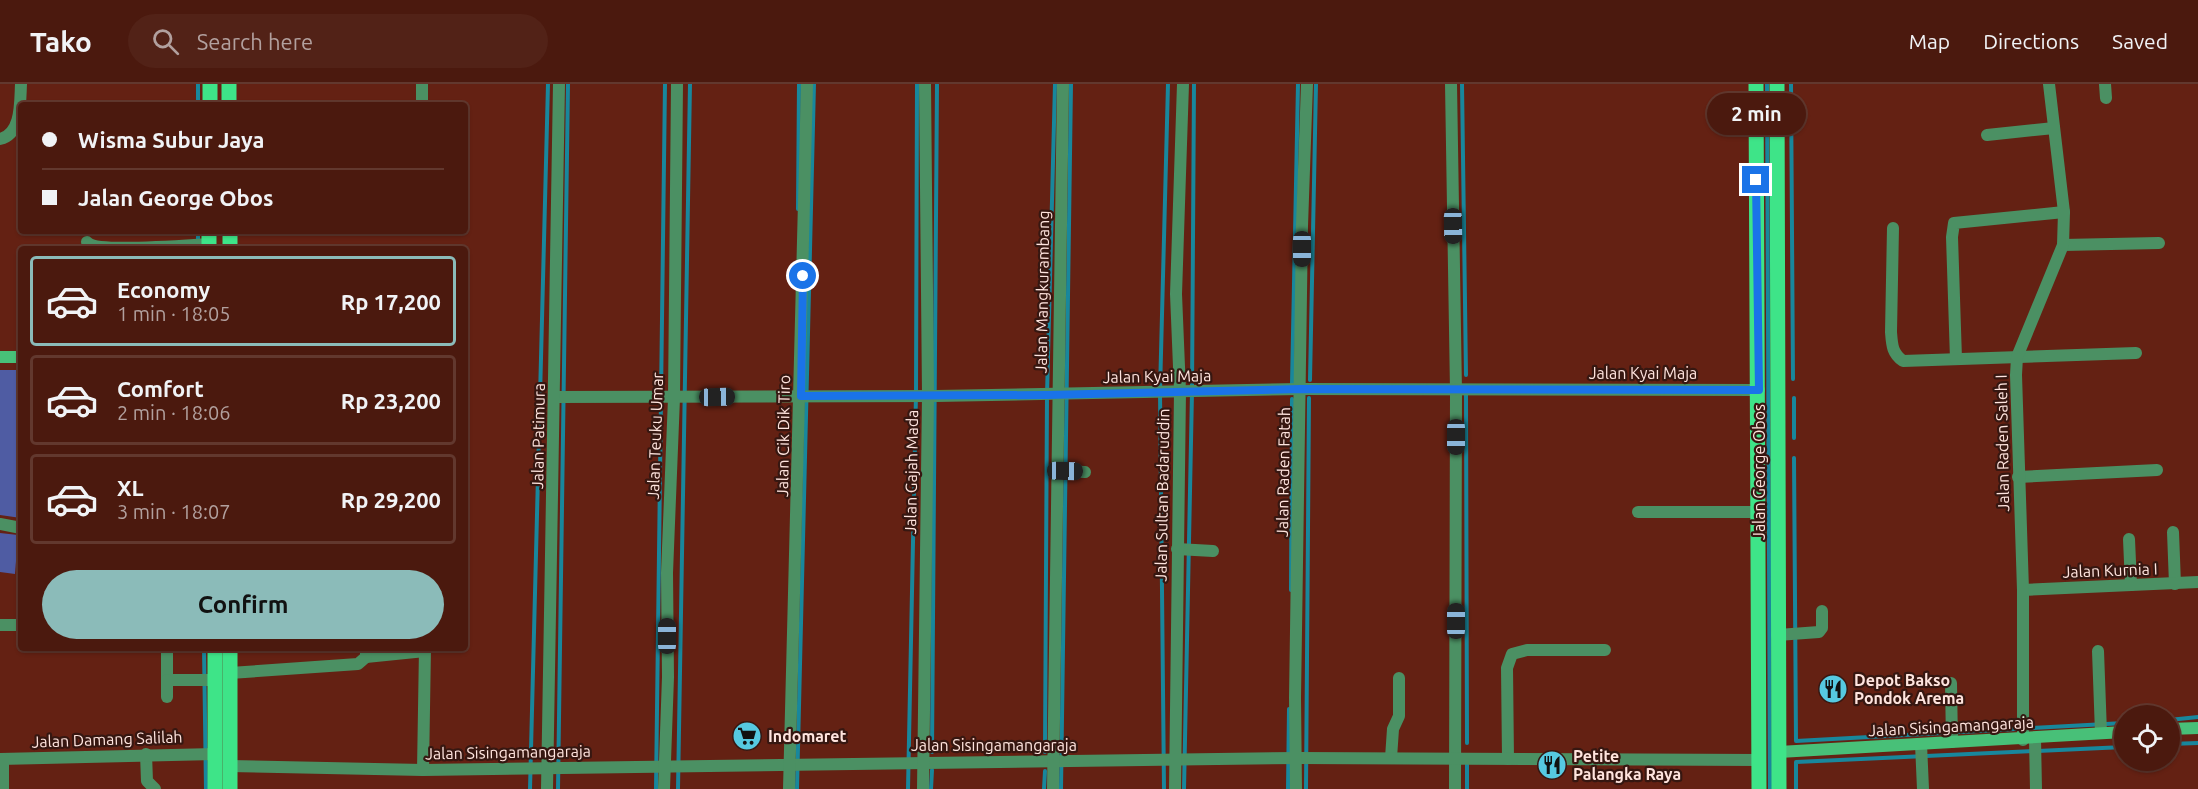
<!DOCTYPE html>
<meta charset="utf-8">
<style>
:root{--surface:#4b190e;--page:#522217;--text:#f1f3f6;--muted:#b2a09e;--line:#62382e;--accent:#8bbbb9}
body{margin:0;font-family:Ubuntu,sans-serif;background:var(--page);color:var(--text);height:100vh;display:flex;flex-direction:column;font-size:22px;white-space:nowrap}
*{box-sizing:border-box;margin:0}
p{font-size:20px;color:var(--muted)}
.icon{flex:none;width:33px;height:33px;fill:none;stroke:currentColor;stroke-width:2;stroke-linecap:round;stroke-linejoin:round}
.map{position:relative;flex:1;overflow:hidden}
.sheet{position:absolute;left:18px;top:162px;width:450px;height:405px;display:flex;flex-direction:column;background:var(--surface);border-radius:6px;box-shadow:0 2px 4px #0004,0 0 0 2px var(--line)}
.sheet>*{flex:none}
.hud{position:absolute;left:18px;top:18px;width:450px;height:132px;border-radius:6px;box-shadow:0 2px 4px #0004,0 0 0 2px var(--line);display:grid;align-content:center;height:132px;padding:0 24px;background:var(--surface)}
.fabs{position:absolute;left:2114px;top:621px;display:grid;gap:12px}
.fabs a{display:grid;place-items:center;width:66px;height:66px;border-radius:50%;background:var(--surface);box-shadow:0 2px 4px #0004,0 0 0 2px var(--line);font-size:30px}
.end{position:absolute;width:27px;height:27px;margin:-14px;border:8px solid #1a73e8;background:#fff;box-shadow:0 0 0 3px #fff}
.from{border-radius:50%}
.bubble{position:absolute;height:42px;border-radius:21px;background:var(--surface);box-shadow:0 2px 4px #0004,0 0 0 2px var(--line);font-size:20px;font-weight:700;line-height:42px;text-align:center}
.car{position:absolute;width:18px;height:36px;margin:-18px -9px;border-radius:8px;box-shadow:0 0 4px 2px #0007;background:linear-gradient(#222 24%,#8ab4d8 0 40%,#222 0 76%,#8ab4d8 0 86%,#222 0)}
.hud b{display:flex;align-items:center;gap:21px;height:57px;font-size:22px}
.hud b+b{border-top:2px solid var(--line)}
.hud i{width:15px;height:15px;background:var(--text)}
ul{padding:10px 0 0;list-style:none}
li{display:flex;align-items:center;gap:18px;height:90px;margin:0 12px 9px;padding:0 12px;border:3px solid var(--line);border-radius:6px}
li div{flex:1}
li b{display:block;font-size:22px}
li em{font-style:normal;font-weight:700}
li.current{border-color:var(--accent)}
li>.icon{width:54px;height:54px;stroke-width:1.5}
.button{display:flex;gap:12px;margin-top:auto;padding:12px 24px}
.button a{flex:1;height:69px;border-radius:36px;background:var(--accent);color:#111;font-size:24px;font-weight:700;line-height:69px;text-align:center}
header{display:flex;align-items:center;gap:36px;box-sizing:border-box;height:84px;padding:0 30px;background:var(--surface);border-bottom:2px solid var(--line)}
header strong{font-size:28px}
nav{display:flex;gap:33px;margin-inline-start:auto;font-size:21px}
.search{width:420px;height:54px;background:var(--page);display:flex;align-items:center;gap:15px;box-sizing:border-box;padding:0 21px;border-radius:33px;color:var(--muted);font-size:22px}
.map>svg:first-child{display:block}
.green{fill:#4f5ca3}
.lines{fill:none;stroke-linecap:round;stroke-linejoin:round}
.stream{stroke:#18879c;stroke-width:4}
.street{stroke:#4b9063;stroke-width:12}
.secondary{stroke:#48c078;stroke-width:12}
.primary{stroke:#3ee488;stroke-width:15}
.route{stroke:#1a73e8;stroke-width:8}
.labels{text-anchor:middle;dominant-baseline:central;stroke-width:4.5;stroke-linejoin:round;paint-order:stroke}
.street-label{font-size:16px;fill:#ffe4de;stroke:#361711}
.poi-label{font-size:16px;font-weight:bold;fill:#ffe4de;stroke:#361711;text-anchor:start}
</style>
<header>
<strong>Tako</strong>
<div class="search"><svg class="icon" aria-label="search" viewBox="0 0 24 24"><circle cx="10" cy="10" r="6"/><path d="M15 15l6 6"/></svg>Search here</div>
<nav><a>Map</a><a>Directions</a><a>Saved</a></nav>
</header>
<div class="map">
<svg width="2198" height="705" viewBox="0 0 2198 705">
<rect width="100%" height="100%" fill="#642113"/>
<g class="green">
<polygon points="0,286 21,286 21,434 0,431"/>
<polygon points="0,449 18,451 15,490 0,488"/>
</g>
<g class="lines">
<g class="stream">
<polyline points="1462,0 1466,291"/>
<polyline points="1767,0 1770,705"/>
<polyline points="1791,0 1793,295"/>
<polyline points="198,21 198,0"/>
<polyline points="798,125 799,0"/>
<polyline points="198,147 198,158"/>
<polyline points="1310,296 1316,0"/>
<polyline points="1292,300 1298,0"/>
<polyline points="1466,310 1467,659"/>
<polyline points="1794,314 1794,354"/>
<polyline points="1794,374 1796,657 2124,639"/>
<polyline points="1291,506 1292,315"/>
<polyline points="204,564 206,705"/>
<polyline points="2169,636 2198,633"/>
<polyline points="2169,660 2198,659"/>
<polyline points="932,668 937,0"/>
<polyline points="1045,668 1047,311 1055,0"/>
<polyline points="1467,678 1467,705"/>
<polyline points="530,705 548,0"/>
<polyline points="558,705 568,0"/>
<polyline points="656,705 665,0"/>
<polyline points="678,705 690,0"/>
<polyline points="797,705 814,0"/>
<polyline points="908,705 916,310 917,0"/>
<polyline points="931,705 932,686"/>
<polyline points="1044,705 1045,687"/>
<polyline points="1061,705 1071,0"/>
<polyline points="1164,705 1160,308 1168,0"/>
<polyline points="1184,705 1192,308 1194,0"/>
<polyline points="1288,705 1289,625"/>
<polyline points="1306,705 1309,314"/>
<polyline points="1796,705 1796,678 2124,663"/>
</g>
<g class="street">
<polyline points="1451,0 1456,307 1455,705"/>
<polyline points="2105,0 2106,14"/>
<polyline points="422,21 422,0"/>
<polyline points="1987,51 2054,44"/>
<path d="M0,55C22,50 20,18 21,0"/>
<path d="M1893,144L1891,248C1892,261 1892,269 1903,277L2136,269"/>
<path d="M87,158C97,169 190,161 209,160"/>
<polyline points="2063,161 2159,159"/>
<polyline points="1956,275 1952,153 1954,139 2064,128"/>
<polyline points="555,313 936,312 1301,305 1759,306"/>
<polyline points="1056,387 1085,388"/>
<polyline points="2018,393 2157,386"/>
<polyline points="1638,428 1758,428"/>
<polyline points="0,440 21,444"/>
<polyline points="2173,448 2175,500"/>
<polyline points="2129,455 2131,501"/>
<polyline points="1177,465 1213,467"/>
<polyline points="2023,506 2198,498"/>
<polyline points="0,541 21,541"/>
<polyline points="1777,551 1819,548 1822,544 1822,527"/>
<polyline points="167,564 167,596 216,596"/>
<polyline points="2098,567 2101,649"/>
<polyline points="366,573 425,567"/>
<polyline points="230,589 358,580 366,573 366,564"/>
<polyline points="1951,599 1952,658"/>
<polyline points="167,613 167,596"/>
<polyline points="2035,654 2036,705"/>
<polyline points="2023,656 2023,506 2016,291 2017,273 2063,161 2064,128 2049,0"/>
<polyline points="1921,660 1923,705"/>
<polyline points="146,670 147,697 155,705"/>
<polyline points="1391,674 1393,645 1399,632 1399,594"/>
<polyline points="0,675 215,670"/>
<polyline points="1508,675 1507,584 1512,570 1527,566 1605,566"/>
<polyline points="229,682 423,686 1297,674 1759,676"/>
<polyline points="423,686 425,564"/>
<polyline points="3,705 3,675"/>
<polyline points="547,705 559,0"/>
<polyline points="664,705 668,593 667,489 674,314 677,0"/>
<polyline points="789,705 807,0"/>
<polyline points="923,705 928,311 925,0"/>
<polyline points="1053,705 1063,0"/>
<polyline points="1175,705 1180,307 1176,210 1183,0"/>
<polyline points="1296,705 1295,614 1302,142 1307,0"/>
</g>
<g class="secondary">
<polyline points="0,273 21,273"/>
<polyline points="2169,645 2198,644"/>
<polyline points="1779,668 2124,648"/>
</g>
<g class="primary">
<polyline points="229,0 229,21"/>
<polyline points="1756,0 1759,705"/>
<polyline points="1777,0 1779,705"/>
<polyline points="210,21 210,0"/>
<polyline points="230,147 230,165"/>
<polyline points="209,165 209,147"/>
<polyline points="230,564 230,705"/>
<polyline points="215,705 215,564"/>
</g>
</g>
<g class="lines">
<polyline class="route" points="803,192 801,312 1047,311 1301,305 1759,306 1756,96"/>
</g>
<defs>
<g id="restaurant-disc" transform="scale(1.5)"><circle r="9.5" fill="#56c9e1" stroke="#361711"/><path d="M-5-6h1v4h1v-4h1v4h1v-4h1v5L-1.5 .5V6h-2V.5L-5-1ZM5-6V6H3V1.5H1.5Q1.5-4 5-6Z" fill="#111"/></g>
<g id="supermarket-disc" transform="scale(1.5)"><circle r="9.5" fill="#56c9e1" stroke="#361711"/><path d="M-6-5.5h2.5l.6 2H6L4.5 2H-2.5L-4.4-4H-6ZM-1.5 3.2a1.3 1.3 0 1 0 .1 0ZM3 3.2a1.3 1.3 0 1 0 .1 0Z" fill="#111"/></g>
</defs>
<g fill-rule="evenodd">
<use href="#restaurant-disc" x="1833" y="605"/>
<use href="#supermarket-disc" x="747" y="652"/>
<use href="#restaurant-disc" x="1552" y="681"/>
</g>
<g class="labels">
<g class="street-label">
<text transform="translate(1042 208) rotate(-89)">Jalan Mangkurambang</text>
<text x="1643" y="289">Jalan Kyai Maja</text>
<text transform="translate(1157 292) rotate(-1)">Jalan Kyai Maja</text>
<text transform="translate(538 352) rotate(-89)">Jalan Patimura</text>
<text transform="translate(655 352) rotate(-88)">Jalan Teuku Umar</text>
<text transform="translate(783 352) rotate(-89)">Jalan Cik Dik Tiro</text>
<text transform="translate(2002 359) rotate(-91)">Jalan Raden Saleh I</text>
<text transform="translate(911 388) rotate(-89)">Jalan Gajah Mada</text>
<text transform="translate(1283 388) rotate(-89)">Jalan Raden Fatah</text>
<text transform="translate(1759 388) rotate(-90)">Jalan George Obos</text>
<text transform="translate(1162 411) rotate(-89)">Jalan Sultan Badaruddin</text>
<text transform="translate(2110 486) rotate(-2)">Jalan Kurnia I</text>
<text transform="translate(1951 642) rotate(-3)">Jalan Sisingamangaraja</text>
<text transform="translate(107 655) rotate(-2)">Jalan Damang Salilah</text>
<text x="994" y="661">Jalan Sisingamangaraja</text>
<text transform="translate(508 668) rotate(-1)">Jalan Sisingamangaraja</text>
</g>
<g class="poi-label">
<text x="1854" y="596">Depot Bakso<tspan x="1854" dy="18">Pondok Arema</tspan></text>
<text x="768" y="652">Indomaret</text>
<text x="1573" y="672">Petite<tspan x="1573" dy="18">Palangka Raya</tspan></text>
</g>
</g>
</svg>
<div class="fabs">
<a><svg class="icon" aria-label="locate" viewBox="0 0 24 24"><circle cx="12" cy="12" r="6"/><path d="M12 2v4M12 18v4M2 12h4M18 12h4"/></svg></a>
</div>
<i class="end from" style="left:803px;top:192px"></i>
<i class="end" style="left:1756px;top:96px"></i>
<div class="bubble" style="left:1707px;top:9px;width:99px">2 min</div>
<i class="car" style="left:1453px;top:142px;rotate:179deg"></i>
<i class="car" style="left:1302px;top:165px;rotate:180deg"></i>
<i class="car" style="left:717px;top:313px;rotate:89deg"></i>
<i class="car" style="left:1456px;top:353px;rotate:180deg"></i>
<i class="car" style="left:1065px;top:387px;rotate:91deg"></i>
<i class="car" style="left:1456px;top:537px;rotate:0deg"></i>
<i class="car" style="left:667px;top:552px;rotate:0deg"></i>
<div class="hud">
<b><i class="from"></i>Wisma Subur Jaya</b>
<b><i></i>Jalan George Obos</b>
</div>
<section class="sheet">
<ul>
<li class="current"><svg class="icon" aria-label="car" viewBox="0 0 24 24"><path d="M5 17H2v-5l4-1 3-4h7l3 4 3 1v5h-3M9 17h6M6 11h13"/><circle cx="7" cy="17" r="2"/><circle cx="17" cy="17" r="2"/></svg><div><b>Economy</b><p>1 min · 18:05</p></div><em>Rp 17,200</em></li>
<li><svg class="icon" aria-label="car" viewBox="0 0 24 24"><path d="M5 17H2v-5l4-1 3-4h7l3 4 3 1v5h-3M9 17h6M6 11h13"/><circle cx="7" cy="17" r="2"/><circle cx="17" cy="17" r="2"/></svg><div><b>Comfort</b><p>2 min · 18:06</p></div><em>Rp 23,200</em></li>
<li><svg class="icon" aria-label="car" viewBox="0 0 24 24"><path d="M5 17H2v-5l4-1 3-4h7l3 4 3 1v5h-3M9 17h6M6 11h13"/><circle cx="7" cy="17" r="2"/><circle cx="17" cy="17" r="2"/></svg><div><b>XL</b><p>3 min · 18:07</p></div><em>Rp 29,200</em></li>
</ul>
<div class="button"><a>Confirm</a></div>
</section>
</div>
